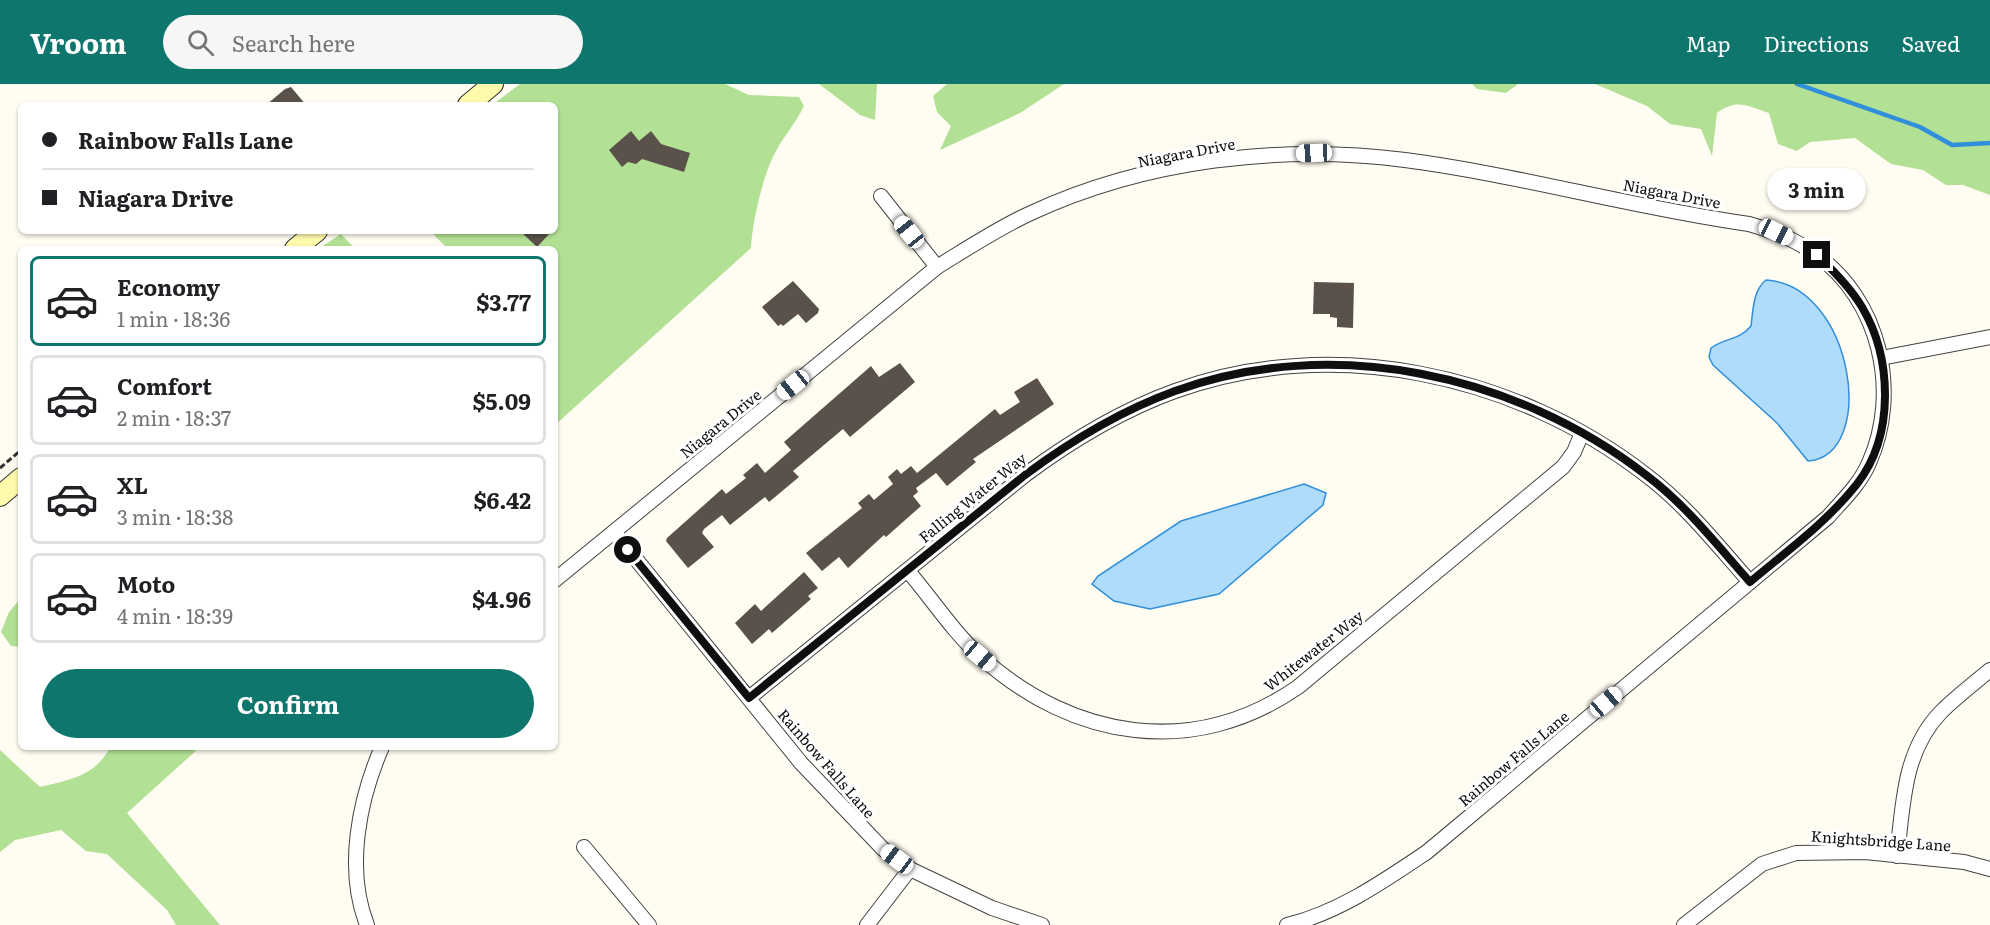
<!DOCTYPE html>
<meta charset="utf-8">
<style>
:root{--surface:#fff;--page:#f6f6f6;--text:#202124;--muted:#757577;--line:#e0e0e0;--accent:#0f766e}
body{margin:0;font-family:Literata,serif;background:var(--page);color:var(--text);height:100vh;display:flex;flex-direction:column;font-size:22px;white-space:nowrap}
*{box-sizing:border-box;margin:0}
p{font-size:20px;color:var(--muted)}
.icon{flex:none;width:33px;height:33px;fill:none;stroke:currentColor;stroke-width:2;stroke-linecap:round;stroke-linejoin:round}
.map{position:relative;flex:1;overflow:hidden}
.panel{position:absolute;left:18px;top:162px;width:540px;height:504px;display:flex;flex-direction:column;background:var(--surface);border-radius:9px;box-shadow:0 2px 4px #0004}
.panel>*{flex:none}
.hud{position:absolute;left:18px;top:18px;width:540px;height:132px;border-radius:9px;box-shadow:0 2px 4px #0004;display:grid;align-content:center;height:132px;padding:0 24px;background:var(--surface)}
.end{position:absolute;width:27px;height:27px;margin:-14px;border:8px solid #0f0f0f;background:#fff;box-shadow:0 0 0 3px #fff}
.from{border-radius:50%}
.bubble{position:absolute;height:42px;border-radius:21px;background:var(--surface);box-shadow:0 2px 4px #0004;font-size:20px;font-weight:700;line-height:42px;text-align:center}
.car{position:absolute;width:18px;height:36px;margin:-18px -9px;border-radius:8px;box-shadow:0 0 4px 2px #0007;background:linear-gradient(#fff 24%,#345 0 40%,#fff 0 76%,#345 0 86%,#fff 0)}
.hud b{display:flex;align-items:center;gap:21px;height:57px;font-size:22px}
.hud b+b{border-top:2px solid var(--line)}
.hud i{width:15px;height:15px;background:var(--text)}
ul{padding:10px 0 0;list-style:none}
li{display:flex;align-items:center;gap:18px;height:90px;margin:0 12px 9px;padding:0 12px;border:3px solid var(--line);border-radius:9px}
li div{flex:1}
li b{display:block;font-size:22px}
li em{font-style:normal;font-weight:700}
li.current{border-color:var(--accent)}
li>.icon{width:54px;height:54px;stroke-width:1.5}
.primary-button{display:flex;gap:12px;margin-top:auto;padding:12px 24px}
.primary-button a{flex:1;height:69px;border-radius:36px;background:var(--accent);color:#fff;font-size:24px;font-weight:700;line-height:69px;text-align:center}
header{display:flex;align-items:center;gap:36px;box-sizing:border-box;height:84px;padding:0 30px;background:var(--accent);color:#fff}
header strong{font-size:28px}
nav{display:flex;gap:33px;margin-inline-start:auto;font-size:21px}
.search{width:420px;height:54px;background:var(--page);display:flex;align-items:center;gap:15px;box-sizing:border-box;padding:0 21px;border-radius:33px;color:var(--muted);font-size:22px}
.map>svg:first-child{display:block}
.forest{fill:#b2e094}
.water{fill:#b0dcfc;stroke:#308eda;stroke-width:1.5}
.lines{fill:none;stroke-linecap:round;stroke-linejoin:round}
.stream{stroke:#308eda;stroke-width:4.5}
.building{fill:#59514a}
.minor-casing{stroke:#424242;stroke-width:16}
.secondary-casing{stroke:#313131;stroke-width:22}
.path{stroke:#313131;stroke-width:3;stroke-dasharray:6 3;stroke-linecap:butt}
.minor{stroke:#fff;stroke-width:14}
.secondary{stroke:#fffaac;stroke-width:20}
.route{stroke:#0f0f0f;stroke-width:8}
.labels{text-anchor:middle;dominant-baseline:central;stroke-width:6;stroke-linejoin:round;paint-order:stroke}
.street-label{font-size:15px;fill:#0f0f0f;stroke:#fff}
</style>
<header>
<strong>Vroom</strong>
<div class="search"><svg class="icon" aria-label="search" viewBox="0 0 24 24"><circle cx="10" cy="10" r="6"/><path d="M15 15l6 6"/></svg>Search here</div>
<nav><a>Map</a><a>Directions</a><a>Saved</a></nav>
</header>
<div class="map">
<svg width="1990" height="841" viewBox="0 0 1990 841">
<rect width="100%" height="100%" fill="#fffdf1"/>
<g class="forest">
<path d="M520,0H725L749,11L799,13L804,22C796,39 783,53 775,69C763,91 752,139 751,164L555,341V165H448L431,148L424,147H555V21H492Z"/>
<polygon points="819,0 877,0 875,36 860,31"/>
<polygon points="947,0 1064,0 1020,29 940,66 951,42 937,28 933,12"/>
<polygon points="1472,0 1518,0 1506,9 1477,5"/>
<path d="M1595,0H1990V111L1963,101H1946L1923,86L1891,80L1855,54L1810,58L1797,67L1778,60L1769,29C1747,22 1737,14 1717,29L1712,72L1701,45L1670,40L1647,22Z"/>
<polygon points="341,150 355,165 318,165"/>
<polygon points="21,514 21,563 11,562 1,548 9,528"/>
<path d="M110,663H200L127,729L220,841H176L167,826L107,770L86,767L61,746L15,756L0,768V666L40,703C69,696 96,692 110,663Z"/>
</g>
<g class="water">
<path d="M1766,196C1853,201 1879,371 1808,377L1777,339L1713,281L1709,273L1711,264C1724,254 1740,256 1751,242C1753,227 1753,206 1766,196Z"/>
<polygon points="1304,400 1326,409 1323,421 1219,510 1150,525 1114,517 1092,500 1098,492 1181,437"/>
</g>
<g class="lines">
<polyline class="stream" points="1797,0 1920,43 1952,61 1990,59"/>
</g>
<g class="building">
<polygon points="291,3 306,21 266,21 285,5"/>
<polygon points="631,47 639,57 651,47 661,60 690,69 684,88 642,75 636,80 628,78 622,83 609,66"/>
<polygon points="520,147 552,147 537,163"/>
<polygon points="793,197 819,225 818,229 806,239 798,230 783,242 781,240 778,242 762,223"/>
<polygon points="1314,198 1354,199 1353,244 1337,243 1337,234 1330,233 1330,230 1313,230"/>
<polygon points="900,279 915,298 850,353 843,345 793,387 799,393 769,418 765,413 730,441 722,431 704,445 702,449 714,463 688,484 666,457 667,454 722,405 726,410 746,394 743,391 757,379 765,389 791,366 784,358 871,282 879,293"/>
<polygon points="1037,294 1054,320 973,375 976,378 947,402 936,389 916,404 918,408 913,412 921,422 886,453 884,451 848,484 839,473 822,487 806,469 862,424 858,419 869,410 874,416 893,400 888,393 897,385 901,390 911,382 917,389 995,325 1000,331 1020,318 1014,308"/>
<polygon points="804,488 818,504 808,512 811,515 772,549 769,545 752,560 735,539 755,520 761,527"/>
</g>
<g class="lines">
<g class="minor-casing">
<g id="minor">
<polyline points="881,112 937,183"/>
<polyline points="1881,274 1990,253"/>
<polyline points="614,448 801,679 883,765 910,785 992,824 1042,841"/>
<path d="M908,487C932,515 954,549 981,573C1073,656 1194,675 1298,603L1563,383L1574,368L1582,349"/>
<path d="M555,496L937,183C968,164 998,144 1031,129C1145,76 1281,60 1405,76C1520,91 1634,124 1749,140C1773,147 1795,155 1815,170C1880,215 1901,308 1869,379C1860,400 1843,416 1828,433L1427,768C1384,797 1338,829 1287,841"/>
<path d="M749,614L1025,391C1072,356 1120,327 1175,307C1332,250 1516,290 1646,391C1686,421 1717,461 1750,498"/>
<polyline points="584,763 649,841"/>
<path d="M1897,772C1903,722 1903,667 1941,628C1956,613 1973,600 1990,586"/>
<path d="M367,841C345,785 359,716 382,663"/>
<polyline points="867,841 910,785"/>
<polyline points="1684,841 1762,780 1796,769 1865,768 1964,778 1990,785"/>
</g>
</g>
<g class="secondary-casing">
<g id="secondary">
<polyline points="468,21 493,0"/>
<polyline points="295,165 317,147"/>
<polyline points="0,412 21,394"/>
</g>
</g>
<polyline class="path" points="0,384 21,366"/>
<use href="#minor" class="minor"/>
<use href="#secondary" class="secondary"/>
</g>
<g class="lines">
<path class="route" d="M628,466L749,614L1025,391C1072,356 1120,327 1175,307C1332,250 1516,290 1646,391C1686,421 1717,461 1750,498C1787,467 1827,438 1857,400C1895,351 1892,274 1862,223C1850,203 1834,187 1817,171"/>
</g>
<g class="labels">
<g class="street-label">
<text transform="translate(1186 68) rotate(-11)">Niagara Drive</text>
<text transform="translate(1672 109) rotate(11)">Niagara Drive</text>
<text transform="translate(720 339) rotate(-39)">Niagara Drive</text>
<text transform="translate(972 413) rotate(-39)">Falling Water Way</text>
<text transform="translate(1313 566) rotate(-38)">Whitewater Way</text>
<text transform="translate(1513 674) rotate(-40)">Rainbow Falls Lane</text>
<text transform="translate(827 679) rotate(49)">Rainbow Falls Lane</text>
<text transform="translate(1881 756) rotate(4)">Knightsbridge Lane</text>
</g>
</g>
</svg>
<i class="end from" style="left:628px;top:466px"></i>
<i class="end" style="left:1817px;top:171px"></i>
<div class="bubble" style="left:1767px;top:84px;width:99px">3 min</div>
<i class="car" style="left:1314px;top:69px;rotate:268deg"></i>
<i class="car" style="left:909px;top:148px;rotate:321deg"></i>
<i class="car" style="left:1776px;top:148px;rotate:116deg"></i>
<i class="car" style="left:793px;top:301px;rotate:231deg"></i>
<i class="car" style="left:980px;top:572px;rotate:130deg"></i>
<i class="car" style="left:1606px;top:618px;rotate:50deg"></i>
<i class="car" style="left:897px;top:775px;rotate:307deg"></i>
<div class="hud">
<b><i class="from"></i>Rainbow Falls Lane</b>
<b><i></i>Niagara Drive</b>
</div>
<section class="panel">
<ul>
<li class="current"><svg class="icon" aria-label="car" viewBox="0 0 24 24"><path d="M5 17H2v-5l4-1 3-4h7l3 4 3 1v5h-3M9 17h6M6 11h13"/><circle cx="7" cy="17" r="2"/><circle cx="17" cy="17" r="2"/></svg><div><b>Economy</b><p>1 min · 18:36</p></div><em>$3.77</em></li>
<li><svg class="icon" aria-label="car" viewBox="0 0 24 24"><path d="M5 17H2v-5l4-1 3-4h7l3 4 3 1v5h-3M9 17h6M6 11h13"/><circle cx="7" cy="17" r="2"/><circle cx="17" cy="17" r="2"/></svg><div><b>Comfort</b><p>2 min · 18:37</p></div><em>$5.09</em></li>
<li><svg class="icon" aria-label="car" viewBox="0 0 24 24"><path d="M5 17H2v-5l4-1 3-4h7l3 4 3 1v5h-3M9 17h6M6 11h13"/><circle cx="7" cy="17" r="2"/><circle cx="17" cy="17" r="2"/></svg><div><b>XL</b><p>3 min · 18:38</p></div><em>$6.42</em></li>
<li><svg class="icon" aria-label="car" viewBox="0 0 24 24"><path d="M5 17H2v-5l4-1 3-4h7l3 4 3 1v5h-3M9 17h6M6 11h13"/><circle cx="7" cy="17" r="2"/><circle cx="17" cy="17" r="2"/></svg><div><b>Moto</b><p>4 min · 18:39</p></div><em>$4.96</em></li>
</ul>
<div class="primary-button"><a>Confirm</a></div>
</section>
</div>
